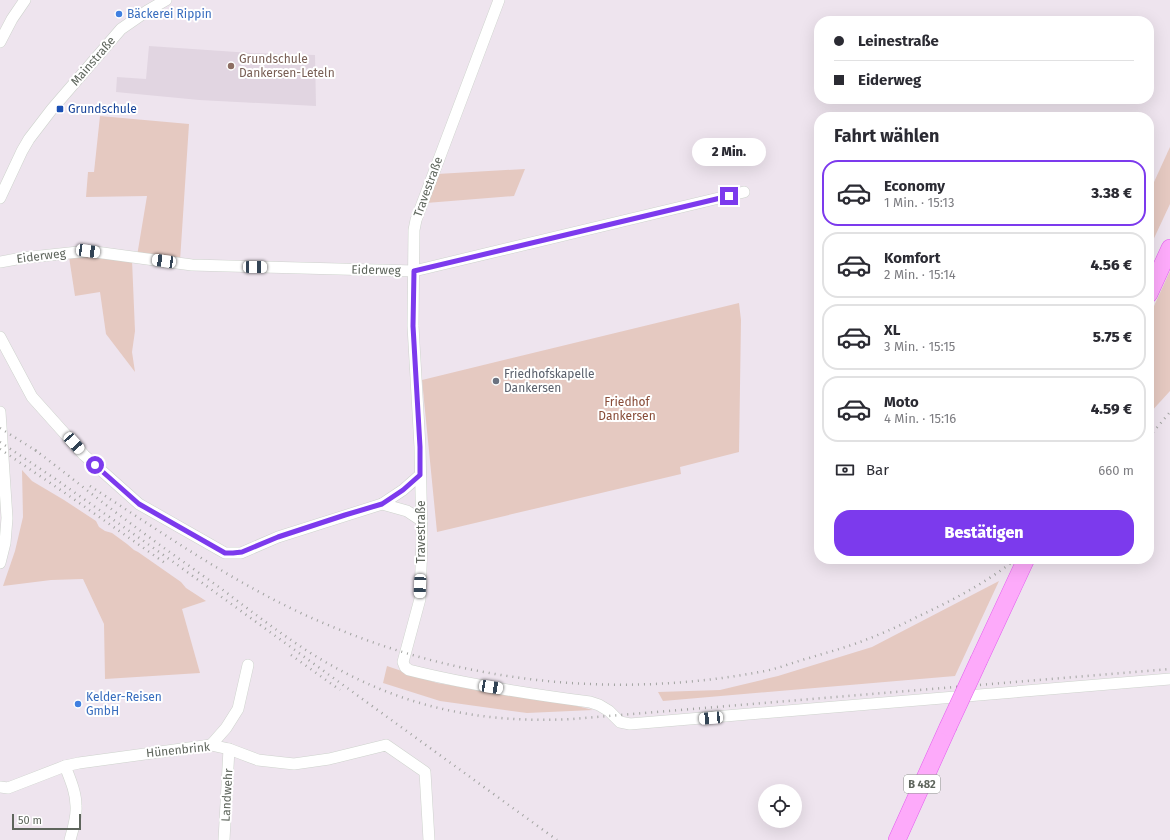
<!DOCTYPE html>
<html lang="de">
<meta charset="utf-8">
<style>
:root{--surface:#fff;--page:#f2f2f3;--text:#2b2b33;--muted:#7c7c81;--line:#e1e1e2;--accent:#7c3aed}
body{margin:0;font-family:"Fira Sans",sans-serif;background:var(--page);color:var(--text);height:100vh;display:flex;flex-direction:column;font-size:15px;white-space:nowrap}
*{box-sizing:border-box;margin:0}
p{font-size:13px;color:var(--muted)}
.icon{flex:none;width:22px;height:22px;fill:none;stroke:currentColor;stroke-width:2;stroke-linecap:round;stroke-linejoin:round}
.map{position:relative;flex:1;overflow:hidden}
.drawer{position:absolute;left:814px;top:112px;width:340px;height:452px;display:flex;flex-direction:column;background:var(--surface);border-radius:16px;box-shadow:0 4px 16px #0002}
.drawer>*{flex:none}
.top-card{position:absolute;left:814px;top:16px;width:340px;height:88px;border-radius:16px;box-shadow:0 4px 16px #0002;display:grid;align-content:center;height:88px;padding:0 20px;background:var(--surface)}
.buttons{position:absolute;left:758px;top:784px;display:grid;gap:8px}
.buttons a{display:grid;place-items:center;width:44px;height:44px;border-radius:50%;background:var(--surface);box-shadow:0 4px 16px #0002;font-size:20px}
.scale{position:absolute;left:12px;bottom:10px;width:69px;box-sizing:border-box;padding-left:4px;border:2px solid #5e655c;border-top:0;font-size:11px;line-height:14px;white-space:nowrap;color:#5e655c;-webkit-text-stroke:3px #fff;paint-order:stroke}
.end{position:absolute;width:18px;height:18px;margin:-9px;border:5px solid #7c3aed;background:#fff;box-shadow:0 0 0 2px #fff}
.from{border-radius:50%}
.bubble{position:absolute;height:28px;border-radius:14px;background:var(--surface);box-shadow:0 4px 16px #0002;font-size:13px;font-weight:800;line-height:28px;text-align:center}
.car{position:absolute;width:12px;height:24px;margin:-12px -6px;border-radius:5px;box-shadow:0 0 3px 1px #0007;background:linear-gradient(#fff 24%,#345 0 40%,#fff 0 76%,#345 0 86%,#fff 0)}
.top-card b{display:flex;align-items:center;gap:14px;height:38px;font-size:15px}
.top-card b+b{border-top:1px solid var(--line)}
.top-card i{width:10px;height:10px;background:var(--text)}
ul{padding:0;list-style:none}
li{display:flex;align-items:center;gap:12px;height:66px;margin:0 8px 6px;padding:0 12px;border:2px solid var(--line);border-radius:16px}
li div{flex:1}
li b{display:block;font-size:15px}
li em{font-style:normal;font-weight:800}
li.current{border-color:var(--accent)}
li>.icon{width:36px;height:36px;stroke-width:1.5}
h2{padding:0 20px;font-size:18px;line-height:48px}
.pay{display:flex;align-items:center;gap:10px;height:44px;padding:0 20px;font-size:15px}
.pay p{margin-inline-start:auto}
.primary-button{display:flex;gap:8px;margin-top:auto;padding:8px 20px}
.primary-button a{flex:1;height:46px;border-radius:16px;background:var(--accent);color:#fff;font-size:16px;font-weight:800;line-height:46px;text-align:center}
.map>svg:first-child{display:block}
.education{fill:#e1d5e1}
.green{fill:#e5c9c1}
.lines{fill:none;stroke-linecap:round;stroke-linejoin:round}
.street-casing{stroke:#ced3cd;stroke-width:12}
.primary-casing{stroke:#e35def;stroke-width:18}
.street{stroke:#fff;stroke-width:11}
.primary{stroke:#fdaafa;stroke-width:17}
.rail{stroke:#a1a3a0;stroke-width:2.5;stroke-dasharray:1 5;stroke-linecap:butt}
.primary-bridge-casing{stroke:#e35def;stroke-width:18;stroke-linecap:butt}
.primary-bridge{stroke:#fdaafa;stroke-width:17}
.route{stroke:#7c3aed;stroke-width:5}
.shop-dot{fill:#3f7fe0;stroke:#fff;stroke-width:1.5}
.education-dot{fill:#8d6e63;stroke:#fff;stroke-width:1.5}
.transit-dot{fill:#1a4fb4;stroke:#fff;stroke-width:1.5}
.worship-dot{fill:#6b7280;stroke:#fff;stroke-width:1.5}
.labels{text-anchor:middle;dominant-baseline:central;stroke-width:4;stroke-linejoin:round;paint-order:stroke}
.shield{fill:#fff;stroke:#8e938d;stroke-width:1}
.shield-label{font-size:11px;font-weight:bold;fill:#5e655c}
.shop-label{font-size:12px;fill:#366cbe;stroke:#fff;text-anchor:start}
.education-label{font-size:12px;fill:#785e54;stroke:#fff;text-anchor:start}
.street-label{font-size:12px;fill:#5e655c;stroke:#fff}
.transit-label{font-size:12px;fill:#164399;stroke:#fff;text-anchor:start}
.worship-label{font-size:12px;fill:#5b616d;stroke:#fff;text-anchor:start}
.park-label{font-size:12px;fill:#884c38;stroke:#fff}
</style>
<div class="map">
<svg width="1170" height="840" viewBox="0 0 1170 840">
<rect width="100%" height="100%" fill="#eee4ee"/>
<polygon class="education" points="149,46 251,53 315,55 316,106 199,100 116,92 117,77 146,79"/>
<g class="green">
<polygon points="100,116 189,124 180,261 137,256 147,196 86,197 88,172 94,172"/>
<polygon points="1170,147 1170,204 1149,249 1149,193"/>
<polygon points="525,169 514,196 426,203 437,174"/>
<polygon points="93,255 132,260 135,331 132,352 135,372 106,334 100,292 75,296 69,257"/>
<polygon points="1170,271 1170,391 1149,414 1149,317"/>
<polygon points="739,303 741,320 739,452 680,467 681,474 437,532 422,380"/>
<polygon points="22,470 32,481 64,500 96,521 99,527 105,531 112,533 127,544 134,550 138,552 181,582 186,588 206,601 182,609 200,673 105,679 104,624 83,579 51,580 3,586 15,551 23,517"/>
<polygon points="999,581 955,676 663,701 658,692 720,690 778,676 872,647"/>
<polygon points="387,666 437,683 573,705 593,710 527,713 440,701 383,683"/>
</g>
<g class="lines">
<g class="street-casing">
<g id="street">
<path d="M499,0L416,220L414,230L413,326L420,447L422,538L420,599L403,662L405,667L409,670C468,685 529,694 590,702L599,705L609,711L620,722L630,724L1170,679"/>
<polyline points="0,42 12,19 25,0"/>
<polyline points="0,198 22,151 29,139 52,109 121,29 147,11 166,0"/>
<polyline points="0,262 22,258 88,251 192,265 414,271 744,192"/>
<polyline points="0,337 32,397 84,455 139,504 225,553 241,553 278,537 382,504 407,511 422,521"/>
<polyline points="0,412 7,518 5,543 0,563"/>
<polyline points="382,504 403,490 420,475"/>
<polyline points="211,745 226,728 238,709 248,665"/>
<path d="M65,766C70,779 76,792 76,806C77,817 73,829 70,840"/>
<polyline points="0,787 8,788 65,766 79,763 211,745 229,749 258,760 294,764 329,759 386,745 425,772 429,840"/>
<polyline points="224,840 229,749"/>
</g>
</g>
<g class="primary-casing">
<g id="primary">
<polyline points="1149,294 1170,248"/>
<polyline points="979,660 1026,559"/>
<polyline points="897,840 948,727"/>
</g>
</g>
<use href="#street" class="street"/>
<use href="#primary" class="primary"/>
<g class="rail">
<polyline points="0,428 38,452"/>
<polyline points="1149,437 1170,412"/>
<polyline points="0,442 54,478 172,561 557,840"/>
<polyline points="0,449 65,493 165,563"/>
<path d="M35,450C63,471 90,493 118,514C151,539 185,563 219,587C251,611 283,636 317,657C398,706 478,724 572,719L1170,669"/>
<path d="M90,486C169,537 246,592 333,627C470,684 619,699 765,671C780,668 794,662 809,658C825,653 841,649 857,643C877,636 897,627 917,617C951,601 986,583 1016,559"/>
<polyline points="291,655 340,690"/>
</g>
<g class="primary-bridge-casing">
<polyline id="primary-bridge" points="948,727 979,660"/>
</g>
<use href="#primary-bridge" class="primary-bridge"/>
</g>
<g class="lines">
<polyline class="route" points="95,465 139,504 225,553 233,553 242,552 278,537 345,515 382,504 403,490 420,475 420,447 413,326 414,271 729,196"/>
</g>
<g class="shop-dot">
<circle cx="119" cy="14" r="4"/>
<circle cx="78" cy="704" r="4"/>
</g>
<circle class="education-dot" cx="231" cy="66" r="4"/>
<rect class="transit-dot" x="56" y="105" width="8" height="8" rx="2"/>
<circle class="worship-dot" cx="496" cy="381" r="4"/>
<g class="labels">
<rect class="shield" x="904" y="775" width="36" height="18" rx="3"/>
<g class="shield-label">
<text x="922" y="784">B 482</text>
</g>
<g class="shop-label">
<text x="127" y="14">Bäckerei Rippin</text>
<text x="86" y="697">Kelder-Reisen<tspan x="86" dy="14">GmbH</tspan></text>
</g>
<g class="education-label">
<text x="239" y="59">Grundschule<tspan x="239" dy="14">Dankersen-Leteln</tspan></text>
</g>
<g class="street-label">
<text transform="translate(93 61) rotate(-49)">Mainstraße</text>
<text transform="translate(428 187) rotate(-70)">Travestraße</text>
<text transform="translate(41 256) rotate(-7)">Eiderweg</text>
<text transform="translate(376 270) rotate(1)">Eiderweg</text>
<text transform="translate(421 532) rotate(-90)">Travestraße</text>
<text transform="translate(178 750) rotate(-6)">Hünenbrink</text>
<text transform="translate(227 795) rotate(-87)">Landwehr</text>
</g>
<g class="transit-label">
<text x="68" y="109">Grundschule</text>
</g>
<g class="worship-label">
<text x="504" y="374">Friedhofskapelle<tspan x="504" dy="14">Dankersen</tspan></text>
</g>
<g class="park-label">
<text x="627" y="402">Friedhof<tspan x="627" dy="14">Dankersen</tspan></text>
</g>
</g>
</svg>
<div class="buttons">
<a><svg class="icon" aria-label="locate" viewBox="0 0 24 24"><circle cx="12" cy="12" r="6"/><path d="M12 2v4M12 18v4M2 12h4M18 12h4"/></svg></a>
</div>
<div class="scale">50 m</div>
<i class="end from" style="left:95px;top:465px"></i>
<i class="end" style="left:729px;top:196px"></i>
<div class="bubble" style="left:692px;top:138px;width:74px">2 Min.</div>
<i class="car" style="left:88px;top:251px;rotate:98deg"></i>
<i class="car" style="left:164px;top:261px;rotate:278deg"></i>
<i class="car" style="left:255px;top:267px;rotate:91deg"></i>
<i class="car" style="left:74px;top:443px;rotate:138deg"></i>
<i class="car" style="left:420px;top:586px;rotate:182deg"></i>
<i class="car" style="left:491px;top:687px;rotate:99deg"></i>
<i class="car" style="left:711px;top:718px;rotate:265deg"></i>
<div class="top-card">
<b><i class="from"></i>Leinestraße</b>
<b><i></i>Eiderweg</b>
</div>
<section class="drawer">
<h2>Fahrt wählen</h2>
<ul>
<li class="current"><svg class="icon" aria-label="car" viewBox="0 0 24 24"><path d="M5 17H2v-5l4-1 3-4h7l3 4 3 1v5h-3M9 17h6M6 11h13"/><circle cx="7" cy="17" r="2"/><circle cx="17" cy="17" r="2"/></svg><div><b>Economy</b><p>1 Min. · 15:13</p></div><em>3.38 €</em></li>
<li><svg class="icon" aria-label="car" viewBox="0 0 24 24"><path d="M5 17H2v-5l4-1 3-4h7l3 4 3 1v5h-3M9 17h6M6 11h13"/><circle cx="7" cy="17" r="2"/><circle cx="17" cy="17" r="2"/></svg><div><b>Komfort</b><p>2 Min. · 15:14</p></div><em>4.56 €</em></li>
<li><svg class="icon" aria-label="car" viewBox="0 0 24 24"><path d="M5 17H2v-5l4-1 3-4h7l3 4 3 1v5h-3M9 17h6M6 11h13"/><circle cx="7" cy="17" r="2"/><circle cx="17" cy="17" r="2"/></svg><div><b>XL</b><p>3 Min. · 15:15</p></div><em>5.75 €</em></li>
<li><svg class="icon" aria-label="car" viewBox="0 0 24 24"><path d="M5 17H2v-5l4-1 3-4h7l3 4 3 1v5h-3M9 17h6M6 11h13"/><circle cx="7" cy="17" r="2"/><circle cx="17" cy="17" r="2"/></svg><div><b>Moto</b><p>4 Min. · 15:16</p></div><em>4.59 €</em></li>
</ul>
<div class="pay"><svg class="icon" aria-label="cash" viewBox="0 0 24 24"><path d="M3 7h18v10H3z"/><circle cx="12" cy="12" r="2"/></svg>Bar<p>660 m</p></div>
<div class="primary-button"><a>Bestätigen</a></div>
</section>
</div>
